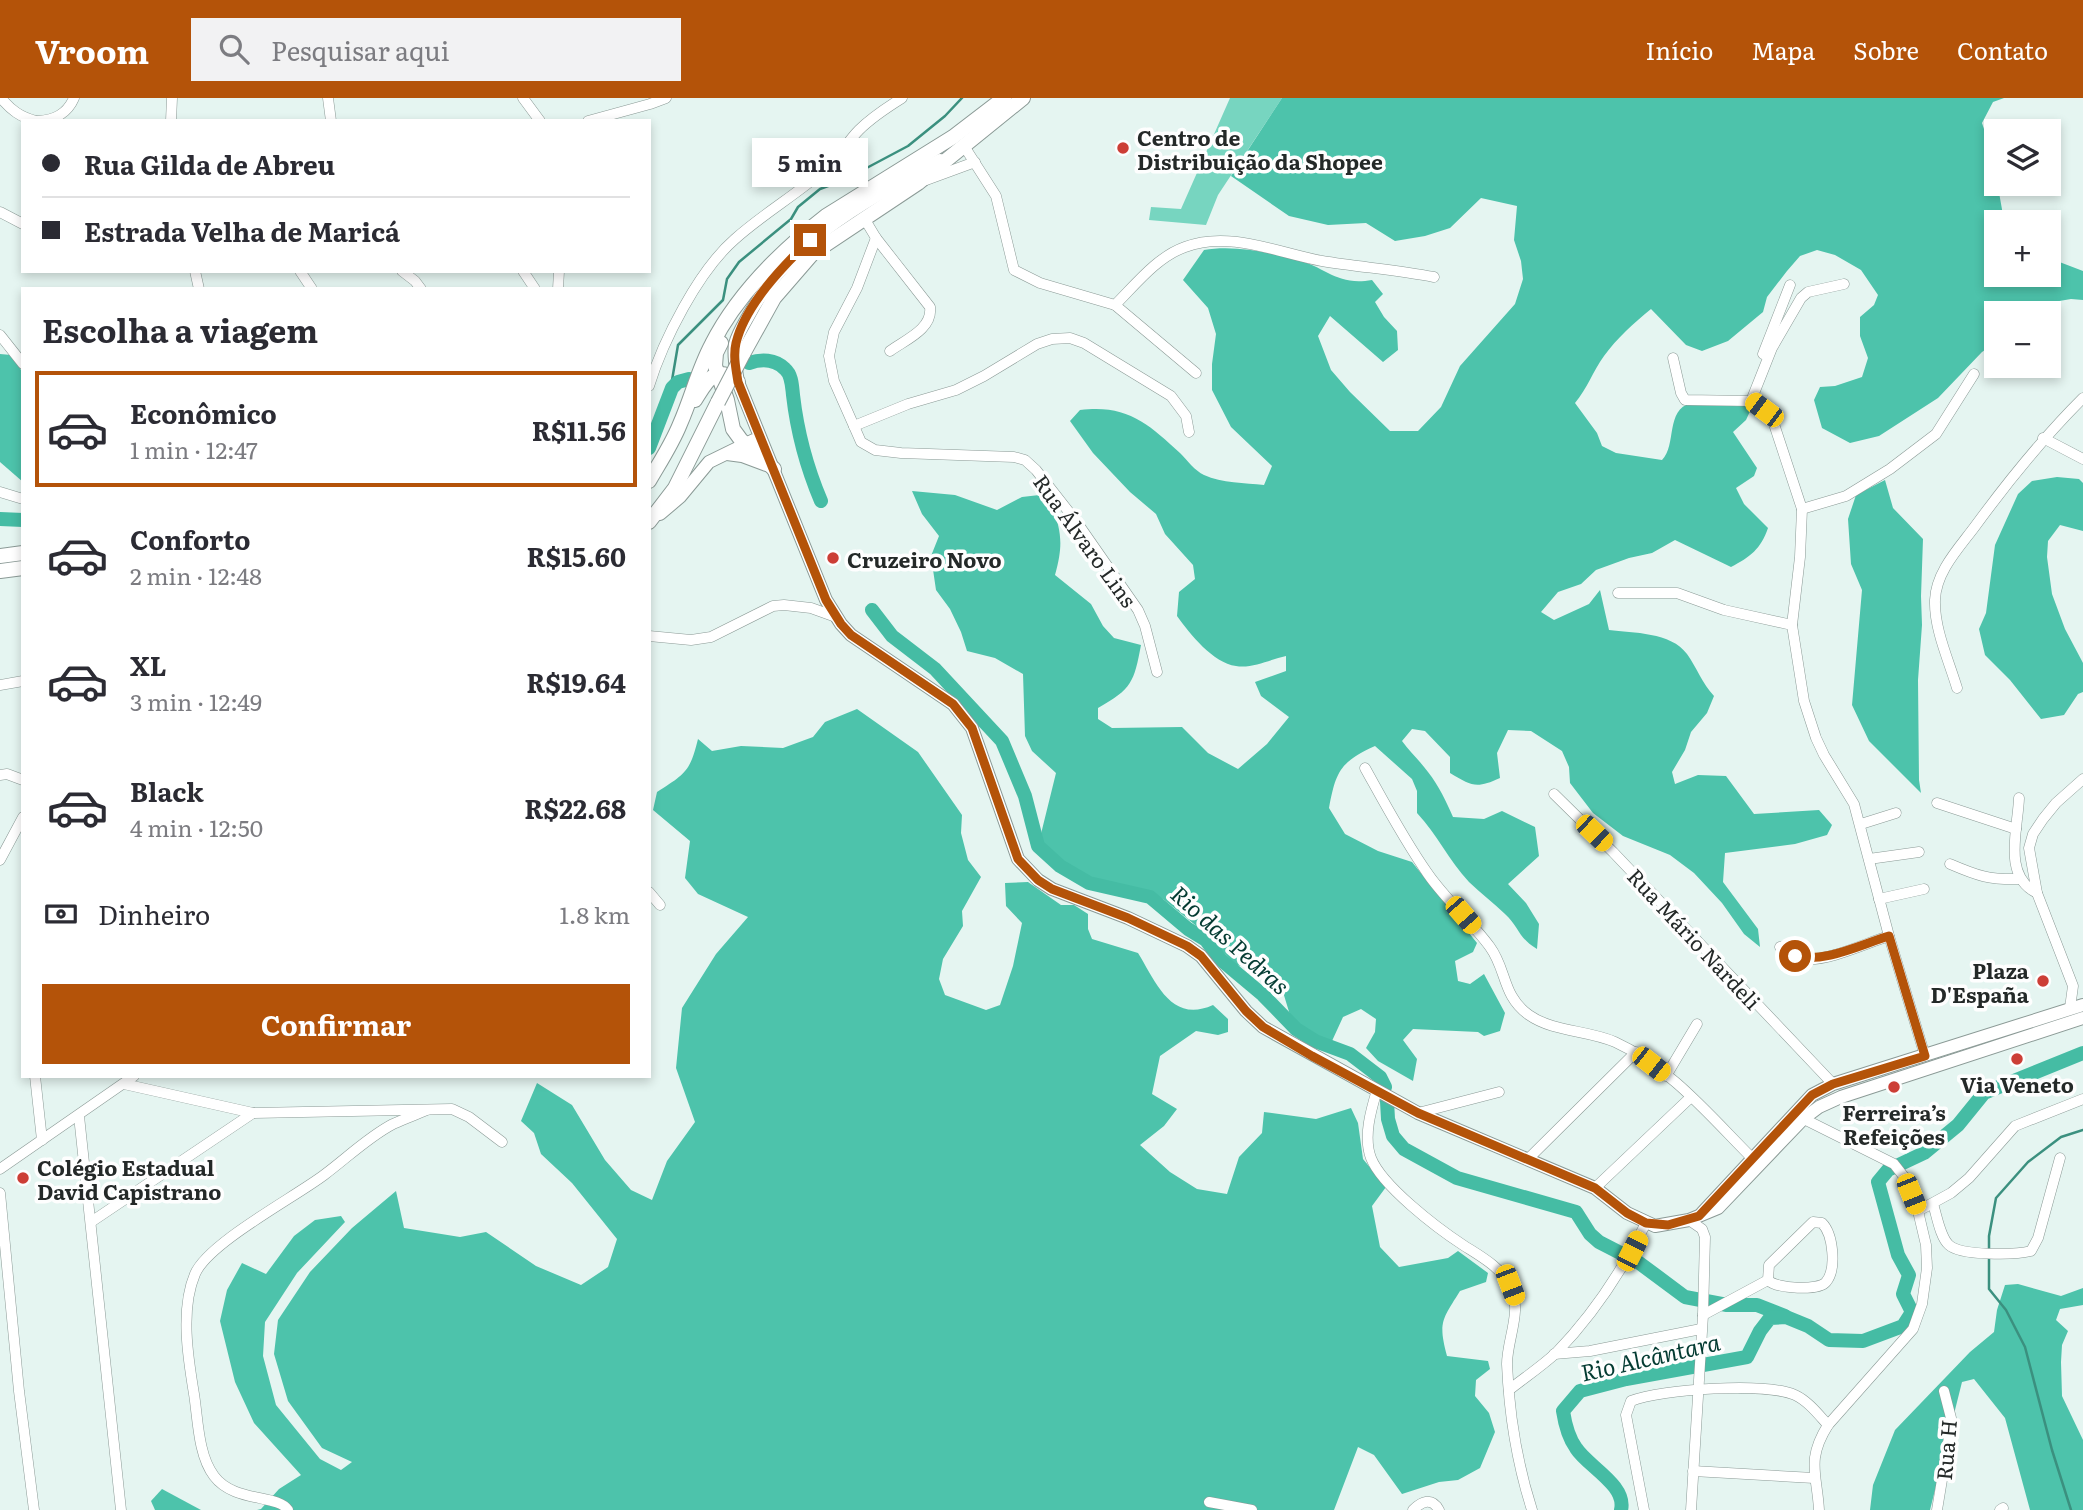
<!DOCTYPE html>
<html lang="pt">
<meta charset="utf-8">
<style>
:root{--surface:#fff;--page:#f2f2f3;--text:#2b2b33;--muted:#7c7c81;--line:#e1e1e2;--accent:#b45309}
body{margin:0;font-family:Literata,serif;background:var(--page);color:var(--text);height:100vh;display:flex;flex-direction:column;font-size:26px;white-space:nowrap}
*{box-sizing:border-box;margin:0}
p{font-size:23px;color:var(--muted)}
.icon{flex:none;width:38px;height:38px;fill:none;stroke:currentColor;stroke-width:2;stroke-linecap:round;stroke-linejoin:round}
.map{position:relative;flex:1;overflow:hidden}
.details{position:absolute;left:21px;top:189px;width:630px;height:791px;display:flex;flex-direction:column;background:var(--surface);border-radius:0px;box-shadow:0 4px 10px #0003}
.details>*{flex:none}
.top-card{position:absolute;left:21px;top:21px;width:630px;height:154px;border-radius:0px;box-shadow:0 4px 10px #0003;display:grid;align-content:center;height:154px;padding:0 21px;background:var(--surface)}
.fabs{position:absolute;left:1984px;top:21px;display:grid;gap:14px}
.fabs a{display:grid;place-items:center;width:77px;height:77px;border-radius:0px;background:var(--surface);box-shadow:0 4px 10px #0003;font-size:35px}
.end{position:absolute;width:32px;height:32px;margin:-16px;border:9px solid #b45309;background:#fff;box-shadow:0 0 0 4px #fff}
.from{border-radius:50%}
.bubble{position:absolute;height:49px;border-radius:0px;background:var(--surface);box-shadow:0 4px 10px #0003;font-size:23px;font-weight:700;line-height:49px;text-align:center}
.car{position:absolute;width:21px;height:42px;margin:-21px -10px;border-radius:9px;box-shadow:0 0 5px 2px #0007;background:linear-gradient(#f5c518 24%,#345 0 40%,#f5c518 0 76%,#345 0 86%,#f5c518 0)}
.top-card b{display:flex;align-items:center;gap:24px;height:66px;font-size:26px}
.top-card b+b{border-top:2px solid var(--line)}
.top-card i{width:18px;height:18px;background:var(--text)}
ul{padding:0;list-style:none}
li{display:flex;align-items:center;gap:21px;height:116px;margin:0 14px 10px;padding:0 7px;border:4px solid transparent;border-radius:0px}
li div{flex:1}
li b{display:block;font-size:26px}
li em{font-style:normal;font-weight:700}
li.current{border-color:var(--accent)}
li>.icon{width:63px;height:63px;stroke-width:1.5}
h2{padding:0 21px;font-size:32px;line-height:84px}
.pay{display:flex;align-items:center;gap:18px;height:77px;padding:0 21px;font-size:26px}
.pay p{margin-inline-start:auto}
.button{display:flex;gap:14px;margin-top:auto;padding:14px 21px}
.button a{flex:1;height:80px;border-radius:0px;background:var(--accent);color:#fff;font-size:28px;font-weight:700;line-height:80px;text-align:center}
header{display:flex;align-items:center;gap:42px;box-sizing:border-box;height:98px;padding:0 35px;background:var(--accent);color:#fff}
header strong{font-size:33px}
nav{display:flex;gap:38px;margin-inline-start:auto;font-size:24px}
.search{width:490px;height:63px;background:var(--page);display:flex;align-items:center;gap:18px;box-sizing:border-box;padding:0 24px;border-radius:0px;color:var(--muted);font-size:26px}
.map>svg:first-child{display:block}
.green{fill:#77d5c0}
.forest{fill:#4dc3ab}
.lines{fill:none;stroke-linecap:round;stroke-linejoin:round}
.stream{stroke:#3b907f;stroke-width:2.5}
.river{stroke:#45bca4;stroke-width:14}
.minor-casing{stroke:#8b9a96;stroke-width:11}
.major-casing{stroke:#8b9a96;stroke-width:14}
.highway-casing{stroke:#8b9a96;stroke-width:16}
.minor{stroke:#fff;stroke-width:10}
.major{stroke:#fff;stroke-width:12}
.highway{stroke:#fff;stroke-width:14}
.highway-bridge-casing{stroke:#8b9a96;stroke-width:16;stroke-linecap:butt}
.highway-bridge{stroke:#fff;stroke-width:14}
.route{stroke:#b45309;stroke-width:9}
.poi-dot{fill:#cc3e36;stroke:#fefefe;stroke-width:2.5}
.labels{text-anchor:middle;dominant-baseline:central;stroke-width:7;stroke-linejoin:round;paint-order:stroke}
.poi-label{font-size:21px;font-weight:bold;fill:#242928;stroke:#fefefe;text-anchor:start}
.street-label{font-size:21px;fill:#242928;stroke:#fefefe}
.water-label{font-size:23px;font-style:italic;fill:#043b32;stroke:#fefefe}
</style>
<header>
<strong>Vroom</strong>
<div class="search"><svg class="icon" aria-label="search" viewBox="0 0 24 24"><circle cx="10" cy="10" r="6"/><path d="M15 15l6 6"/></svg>Pesquisar aqui</div>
<nav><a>Início</a><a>Mapa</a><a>Sobre</a><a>Contato</a></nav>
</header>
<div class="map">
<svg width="2083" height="1412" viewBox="0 0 2083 1412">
<rect width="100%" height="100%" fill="#e5f5f1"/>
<polygon class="green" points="1230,0 1282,0 1218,97 1206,127 1149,122 1151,109 1181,111"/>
<g class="forest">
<path d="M1282,0H2004L1993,4L1982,25L1992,55L2003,117L2009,124H1997V177H2049V160L2083,173V202L2071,201L2042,206L2045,215H1997V244L1982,254L1938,300L1879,338L1850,345L1822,330L1814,302L1820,289L1835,288L1862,279L1868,260L1860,238V219L1874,207L1878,197L1861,172L1835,157L1817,152L1800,158L1787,173L1767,199L1763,214L1728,243L1702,253L1686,247L1651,211C1634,225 1617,240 1604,258C1593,273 1587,291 1575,305L1597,335L1602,348L1616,355L1662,362C1677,347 1665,312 1691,305C1698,303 1707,305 1714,305C1727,305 1741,303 1752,309L1746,322L1733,334L1757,370L1754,378L1736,390L1744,406L1768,430C1761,451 1750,459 1731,469L1675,442L1652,455L1629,460L1596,472L1581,486L1558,494L1541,514L1554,522L1589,506L1600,492L1609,532C1633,535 1671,534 1687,556C1697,570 1702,585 1714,598L1707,615L1691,634L1685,652L1672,674L1675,686L1698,677L1726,678L1754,716L1819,712L1832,727L1827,737L1795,746L1725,755L1723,784L1758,831L1760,849L1744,836L1722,805L1694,775L1670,757L1623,738L1593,715L1570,685L1569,669L1562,653L1531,633L1508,632L1497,655L1500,680C1476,691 1472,688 1450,675V659L1425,633L1412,631L1402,643C1410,654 1420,663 1428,674C1439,688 1446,703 1453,719L1484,721L1502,713L1535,729L1539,758L1508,786L1526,805L1539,826L1537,851C1518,840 1520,830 1505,816C1494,805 1480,795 1469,784C1449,763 1437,736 1417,715V693L1412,681L1375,648C1340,664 1336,673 1329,710L1345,736L1378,753L1412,764L1477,845L1473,854L1455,863L1458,883L1470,886L1484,876L1505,915L1500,933L1484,938L1478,934L1413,931L1403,942L1417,961L1413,983L1378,963L1366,950L1375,934L1376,921L1361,911L1343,919L1332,943L1309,934L1290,917L1283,894L1265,873L1236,867L1194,826L1163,801L1089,785L1060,768L1038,748L1056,675L1032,653L1025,638L1023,576L995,560L967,553L961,534L950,511L936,492L931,458L939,438L922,416L912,393L955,397L997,412L1022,399L1048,396C1060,430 1065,441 1055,477L1091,506L1103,528L1114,540L1141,547C1134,584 1132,591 1098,610V621L1112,630L1182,629L1208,655L1238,671L1267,646L1289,619L1261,598L1255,584L1286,573V558C1271,561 1252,571 1236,568C1213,565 1190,536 1177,518L1179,494L1195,481L1193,467L1165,436L1156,416L1130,394L1093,355L1070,323L1080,312C1126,306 1148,325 1180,355C1187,362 1195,373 1204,377C1222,385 1245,385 1264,387L1272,368L1231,329L1212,292V266L1216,236L1208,210L1183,182L1204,152C1233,147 1267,154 1296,161C1327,170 1337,188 1372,182L1383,196L1375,204L1384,219L1397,233L1398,252L1383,264L1330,218L1318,238L1331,272L1350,294L1390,333H1418L1441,309L1460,268L1515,206L1523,181L1521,163L1514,142L1517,108L1481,100L1450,130L1425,138L1395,143L1366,125L1328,127L1289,118L1231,78Z"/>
<polygon points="0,256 11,257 23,275 23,384 0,364"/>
<polygon points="2057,379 2079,381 2083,385 2083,433 2060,427 2048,443 2047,459 2052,496 2065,531 2083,565 2083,594 2078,596 2064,617 2041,621 2010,582 1985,557 1979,531 1986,515 1995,447 2018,396 2032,383"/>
<polygon points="1885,382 1893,410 1923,441 1921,498 1922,527 1918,582 1919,682 1921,695 1869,643 1852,607 1862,492 1851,466 1848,421 1856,397"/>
<path d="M857,611L918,654L962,717L961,735L968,762L981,779L962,813L963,828L943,861L939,881L945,897L986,912L1000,907L1013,868L1022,825L1006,808L1005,785L1028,784L1061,807H1074L1088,816V831L1092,841L1138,855C1156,884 1171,926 1213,907L1228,921V934L1218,937L1196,933L1160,958L1152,996L1177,1011L1164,1028L1140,1047L1170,1074L1197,1091L1227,1096L1239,1059L1262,1035L1264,1014L1316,1021L1351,1010L1358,1025L1363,1061L1386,1089L1372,1108L1380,1149L1399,1169L1448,1160L1458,1153L1488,1175L1486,1184L1460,1193C1442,1222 1438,1224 1447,1258L1488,1263L1490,1271L1476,1282L1475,1298L1489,1315L1495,1334L1480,1370L1458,1382L1439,1384L1402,1396L1374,1357L1358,1349L1334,1412H257L261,1411L279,1391L301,1377L254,1325L235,1284L220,1223L227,1192L242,1165L266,1176L294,1138L315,1122L341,1118L345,1124L297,1175L265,1224L263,1258L276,1307L320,1361L341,1372L352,1364L322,1350L288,1303L274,1256L278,1222L310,1174L352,1130L396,1093L404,1130L460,1139L486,1134L536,1168L581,1187L608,1169L617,1141L572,1085L541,1056L534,1035L521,1023L537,985L572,1007L605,1062L631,1092L652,1102L667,1063L695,1024L676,970L682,910L716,856L748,819L698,796L685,780L690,743L653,712L657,694C685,676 690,674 698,641L712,653L741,648L783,650L813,639L825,624Z"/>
<polygon points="2018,1186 2061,1198 2083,1190 2083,1207 2060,1211 2056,1222 2068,1233 2062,1247 2061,1264 2062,1298 2083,1342 2083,1412 2030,1412 2005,1320 1974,1281 1962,1284 1930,1412 1870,1412 1873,1387 1895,1332 1970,1254 1994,1234 1997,1212 2005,1187"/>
<polygon points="162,1391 201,1412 155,1412 151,1403"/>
</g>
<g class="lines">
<g class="stream">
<polyline points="670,294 678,247 723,202 727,181 739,164 791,121 798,109 820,91 844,82 908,48 945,18 962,0"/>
<polyline points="1989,1153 1989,1138 1996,1100 2028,1064 2061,1039 2083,1032"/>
<polyline points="1989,1159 1989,1191 2006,1212 2025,1249 2052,1352 2071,1412"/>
</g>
<g class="river">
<path d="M749,265C761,261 775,261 785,271C792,277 792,288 793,297C797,332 807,370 821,403"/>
<polyline points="649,350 672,290 678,284 689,281"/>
<polyline points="0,421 23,422"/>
<polyline points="872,512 892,538 935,571 1002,643 1025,698 1038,748 1060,768 1089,785 1150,799 1188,831 1206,842 1220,861 1263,897 1296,931 1315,943 1350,956 1380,979 1385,989"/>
<polyline points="1387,1003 1388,1021 1393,1038 1404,1051 1457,1080 1576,1114 1590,1136 1599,1144 1638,1164 1685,1199 1727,1207 1757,1207 1785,1218"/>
<path d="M1621,1412C1627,1387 1587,1368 1576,1350C1568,1339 1565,1326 1563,1313L1580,1293L1626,1281L1747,1259L1760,1233L1770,1220L1786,1219L1808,1228L1829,1242L1863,1243L1903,1228L1912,1214L1903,1196L1909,1177L1898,1157L1878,1084L1888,1072L1924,1055L1958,1027L1984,995L2083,955"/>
</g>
<g class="minor-casing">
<g id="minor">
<path d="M1,0C11,12 20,19 36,23"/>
<polyline points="328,0 331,23"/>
<polyline points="523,0 540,23"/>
<path d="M38,23C55,22 67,16 74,0"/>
<polyline points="171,23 172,0"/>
<polyline points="588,23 650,6 666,0"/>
<path d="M964,48L996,98L1014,172L1040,185L1115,207C1136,186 1157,159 1185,149C1229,132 1278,155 1322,163C1359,169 1397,172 1434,179"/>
<polyline points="926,82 975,64"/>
<polyline points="0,114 23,126"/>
<path d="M864,120L876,140L930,209C933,231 905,242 890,253"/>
<polyline points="876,140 857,190 834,234 829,258 834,283 861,344 875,352 901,355 1014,359 1025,362 1036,372 1076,423 1138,512 1145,528 1157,574"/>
<polyline points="195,173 199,191"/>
<polyline points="300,173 312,191"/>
<polyline points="402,173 415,183 421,191"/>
<polyline points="523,173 535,191"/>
<polyline points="1844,186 1808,194 1801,200 1772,250 1751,303 1773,323 1802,411 1800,459 1792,527 1804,603 1816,640 1824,657 1854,706 1889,838 1925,958"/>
<polyline points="558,191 559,173"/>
<polyline points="1115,207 1196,275"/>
<polyline points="0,237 23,266"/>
<polyline points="1763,256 1790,187"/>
<polyline points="1673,260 1681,295 1685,302 1751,303"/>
<path d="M649,288C663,243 698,173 735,141C764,115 799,95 828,69C840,58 848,43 859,32C872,19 886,10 902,0"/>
<polyline points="854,328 908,306 956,292 984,278 1037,246 1052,241 1070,240 1084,245 1171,298 1186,318 1189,334"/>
<polyline points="2043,340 2083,361"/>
<polyline points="0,394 23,401"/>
<polyline points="1802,411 1846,398 1890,371 1936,336 1974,276"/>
<polyline points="1618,495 1677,495 1724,512 1792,527"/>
<polyline points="649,538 691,542 711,539 773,508 784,507 811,510 836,519"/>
<polyline points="0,587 23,583"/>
<path d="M1957,590C1949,563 1934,531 1935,502C1936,473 1960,449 1976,427C2009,382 2043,340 2083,300"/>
<path d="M1365,670C1385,706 1404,742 1428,776C1446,802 1471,823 1490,849C1507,872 1502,898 1529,917C1553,934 1588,932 1615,944C1670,969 1711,1019 1753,1061"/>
<polyline points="0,677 7,676 23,682"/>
<polyline points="1554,696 1613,754 1833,986"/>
<path d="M2019,700C2018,731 2002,778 2037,795"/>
<polyline points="1937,705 2016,731"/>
<polyline points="1861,726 1896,715"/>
<polyline points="1869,761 1919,754"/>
<polyline points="0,762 23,719"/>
<path d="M1950,766C1978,778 1989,782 2020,781"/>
<polyline points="649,794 660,807"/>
<polyline points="1879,801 1924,791"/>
<path d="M1780,849C1789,855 1796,860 1806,861C1829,863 1866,845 1889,838"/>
<polyline points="2070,910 2073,888 2037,795 2029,750 2033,736 2043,721 2056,705 2083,681"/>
<polyline points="35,978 42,1042"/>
<polyline points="1666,978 1697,926"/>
<polyline points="124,986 253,1015 452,1011 469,1019 502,1044"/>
<path d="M1377,992C1371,1012 1363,1039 1371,1060C1382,1088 1437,1130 1463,1147C1480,1158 1501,1169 1510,1188C1523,1212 1507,1241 1507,1266C1509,1315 1517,1365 1532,1412"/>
<polyline points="1418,1015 1499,994"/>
<polyline points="79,1018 121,1412"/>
<path d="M1800,1019L1894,1066L1905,1080L1918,1113L1926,1147L1927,1170L1922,1206L1913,1231L1828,1327C1806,1362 1817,1376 1819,1412"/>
<polyline points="1527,1062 1636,954"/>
<polyline points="0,1071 134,978"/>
<polyline points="1595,1090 1691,999"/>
<polyline points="0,1095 19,1293 34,1412"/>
<path d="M1933,1106C1937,1118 1940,1139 1949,1147C1961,1158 2015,1157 2031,1153L2038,1140L2060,1060"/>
<polyline points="1918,1113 1951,1095 1969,1080 2015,1028 2083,1001"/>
<polyline points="1689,1122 1702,1131 1705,1139 1703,1217 1691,1412"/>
<polyline points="91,1124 253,1015"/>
<path d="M1813,1124L1822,1125C1833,1136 1837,1171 1826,1184C1819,1193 1776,1191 1768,1182L1769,1167Z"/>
<polyline points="1703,1217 1768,1182"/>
<polyline points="1554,1256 1590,1253 1701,1231"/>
<path d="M1509,1292C1524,1280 1542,1268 1556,1255C1594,1216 1622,1173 1646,1125"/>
<polyline points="1693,1373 1814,1380"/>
<polyline points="1209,1404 1252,1412"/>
<path d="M288,1412C278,1396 234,1405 214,1378C198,1357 198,1321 194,1296C188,1260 180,1211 195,1176C208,1145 295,1099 324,1077C347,1060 368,1039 393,1026C404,1021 415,1017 427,1012"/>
<path d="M1413,1412C1422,1403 1432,1399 1439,1412"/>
<path d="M1644,1412L1626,1317L1631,1303C1662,1291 1765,1284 1795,1297C1808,1303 1818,1316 1828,1327"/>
<polyline points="1937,1412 1950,1333 1951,1320 1944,1293"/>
<polyline points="2000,1412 2003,1410"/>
</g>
</g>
<g class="major-casing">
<g id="major">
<path d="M940,62C868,102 790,142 749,217C744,226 738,235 735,246C733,258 736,271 738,284L826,502L841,526L851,537L953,606L972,630L1018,761L1038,782L1052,791L1128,820L1187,848L1201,858L1246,913L1263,929L1418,1015L1595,1090L1627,1115L1655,1128L1689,1122L1718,1110L1803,1021L1819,1009L1841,999L2083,920"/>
<polyline points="727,356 742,358 766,367"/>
<polyline points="660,416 680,399 709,364 754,342"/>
<polyline points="1702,1115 1812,997 1833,986 2083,907"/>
</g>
</g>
<g class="highway-casing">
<g id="highway">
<polyline points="721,245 716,255 715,268 727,302 733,331 741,342 774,371"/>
<polyline points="743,256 774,200 813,155 918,85 1023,0"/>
<path d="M695,302C707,283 715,265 738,284"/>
<path d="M649,383C660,364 672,346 680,326C692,299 698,272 712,246C738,195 781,153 826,118L953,39L1004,0"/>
<polyline points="649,424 675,390 718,304"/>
<polyline points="0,458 23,455"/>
<polyline points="0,473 23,470"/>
</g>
</g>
<use href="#minor" class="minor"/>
<use href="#major" class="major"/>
<use href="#highway" class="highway"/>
<g class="highway-bridge-casing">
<polyline id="highway-bridge" points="718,304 743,256"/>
</g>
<use href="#highway-bridge" class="highway-bridge"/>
</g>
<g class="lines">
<path class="route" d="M810,142C783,168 745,207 736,245C733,258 736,271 738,284L826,502L841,526L851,537L953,606L972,630L1018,761L1038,782L1052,791L1128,820L1187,848L1201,858L1246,913L1263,929L1312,958L1418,1015L1595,1090L1627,1115L1646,1125L1668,1127L1699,1118L1812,997L1833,986L1925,958L1889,838C1859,847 1825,865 1795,858"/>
</g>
<g class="poi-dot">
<circle cx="1123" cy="50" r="7"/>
<circle cx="833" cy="460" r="7"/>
<circle cx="2043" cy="883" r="7"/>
<circle cx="2017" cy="961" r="7"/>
<circle cx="1894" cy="989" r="7"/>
<circle cx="23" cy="1080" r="7"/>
</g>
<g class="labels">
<g class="poi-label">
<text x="1137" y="38">Centro de<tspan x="1137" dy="24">Distribuição da Shopee</tspan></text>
<text x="847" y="460">Cruzeiro Novo</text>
<text x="2029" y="871" text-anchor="end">Plaza<tspan x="2029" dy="24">D'España</tspan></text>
<text x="2017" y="985" text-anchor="middle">Via Veneto</text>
<text x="1894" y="1013" text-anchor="middle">Ferreira’s<tspan x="1894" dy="24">Refeições</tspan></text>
<text x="37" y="1068">Colégio Estadual<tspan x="37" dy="24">David Capistrano</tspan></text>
</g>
<g class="street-label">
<text transform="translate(1086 442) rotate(54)">Rua Álvaro Lins</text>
<text transform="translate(1695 840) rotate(47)">Rua Mário Nardeli</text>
<text transform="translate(1945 1352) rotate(-85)">Rua H</text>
</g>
<g class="water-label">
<text transform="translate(1231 841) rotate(42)">Rio das Pedras</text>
<text transform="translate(1650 1258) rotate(-13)">Rio Alcântara</text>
</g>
</g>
</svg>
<div class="fabs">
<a><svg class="icon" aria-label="layers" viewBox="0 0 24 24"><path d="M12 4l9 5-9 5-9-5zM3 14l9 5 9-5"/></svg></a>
<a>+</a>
<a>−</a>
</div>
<i class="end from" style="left:1795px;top:858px"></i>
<i class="end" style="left:810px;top:142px"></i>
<div class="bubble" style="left:752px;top:40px;width:116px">5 min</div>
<i class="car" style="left:1764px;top:312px;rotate:307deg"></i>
<i class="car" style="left:1594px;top:735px;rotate:134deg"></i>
<i class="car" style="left:1463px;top:817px;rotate:139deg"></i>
<i class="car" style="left:1651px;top:966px;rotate:128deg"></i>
<i class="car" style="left:1911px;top:1096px;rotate:158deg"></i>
<i class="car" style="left:1632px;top:1153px;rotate:27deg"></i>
<i class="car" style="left:1510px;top:1187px;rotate:159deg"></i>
<div class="top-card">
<b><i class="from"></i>Rua Gilda de Abreu</b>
<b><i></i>Estrada Velha de Maricá</b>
</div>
<section class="details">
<h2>Escolha a viagem</h2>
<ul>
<li class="current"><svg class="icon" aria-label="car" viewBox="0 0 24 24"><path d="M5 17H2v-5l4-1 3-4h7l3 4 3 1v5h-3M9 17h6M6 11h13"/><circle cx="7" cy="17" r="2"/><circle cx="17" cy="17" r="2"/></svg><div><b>Econômico</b><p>1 min · 12:47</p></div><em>R$11.56</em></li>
<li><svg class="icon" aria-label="car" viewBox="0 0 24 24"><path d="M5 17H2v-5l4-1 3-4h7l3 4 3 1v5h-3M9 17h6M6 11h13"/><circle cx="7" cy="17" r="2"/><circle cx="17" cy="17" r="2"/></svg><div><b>Conforto</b><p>2 min · 12:48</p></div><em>R$15.60</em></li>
<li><svg class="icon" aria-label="car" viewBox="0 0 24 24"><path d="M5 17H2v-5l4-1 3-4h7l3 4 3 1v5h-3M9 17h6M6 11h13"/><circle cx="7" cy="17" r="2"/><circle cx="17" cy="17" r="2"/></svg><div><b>XL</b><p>3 min · 12:49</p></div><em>R$19.64</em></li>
<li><svg class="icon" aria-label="car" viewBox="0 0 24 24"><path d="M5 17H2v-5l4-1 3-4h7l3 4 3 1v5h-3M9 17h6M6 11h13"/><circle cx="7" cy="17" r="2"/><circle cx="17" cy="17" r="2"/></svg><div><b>Black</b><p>4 min · 12:50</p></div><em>R$22.68</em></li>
</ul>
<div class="pay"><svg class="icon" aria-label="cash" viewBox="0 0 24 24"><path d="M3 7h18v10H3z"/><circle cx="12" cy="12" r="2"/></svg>Dinheiro<p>1.8 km</p></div>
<div class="button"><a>Confirmar</a></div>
</section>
</div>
